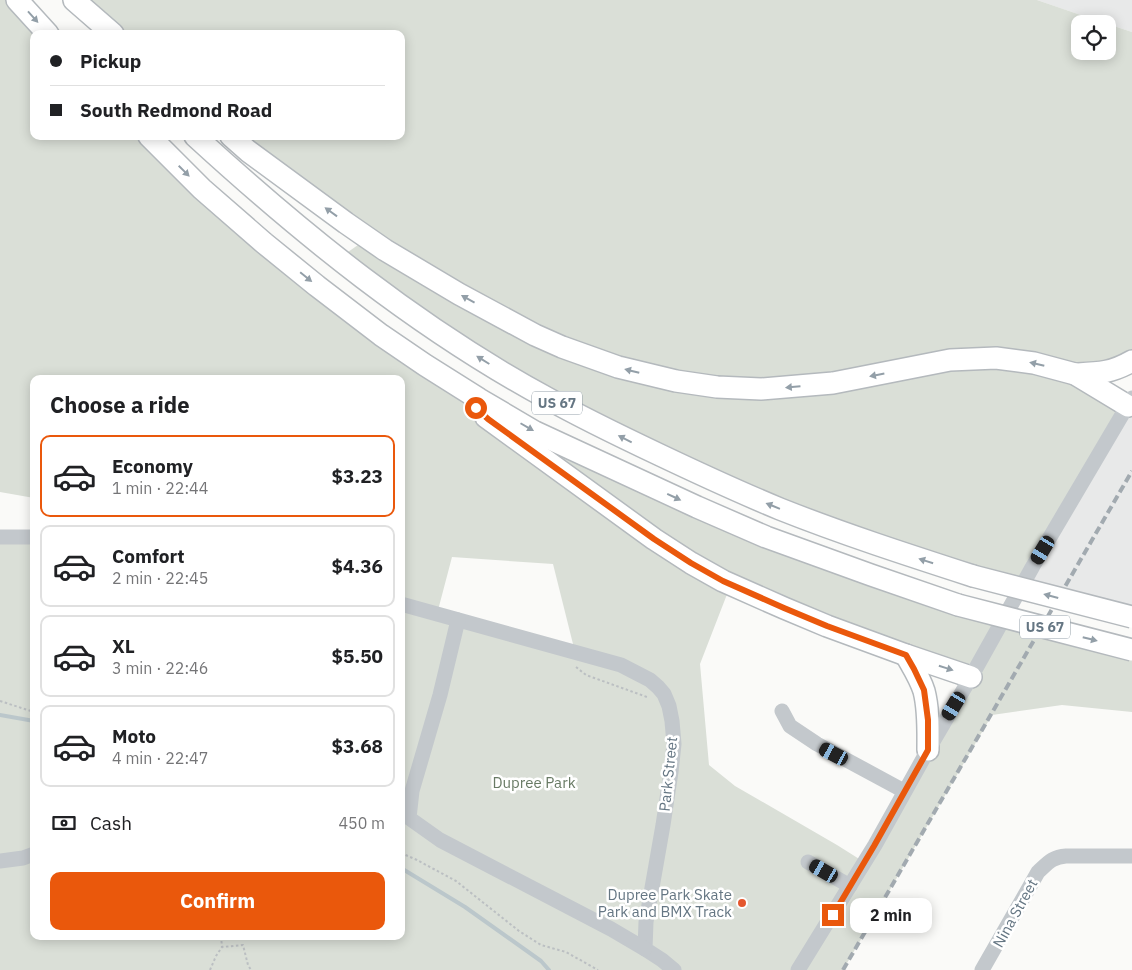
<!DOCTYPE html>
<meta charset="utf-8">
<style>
:root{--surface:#fff;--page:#f2f2f2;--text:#202124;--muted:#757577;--line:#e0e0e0;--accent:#ea580c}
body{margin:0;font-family:"IBM Plex Sans",sans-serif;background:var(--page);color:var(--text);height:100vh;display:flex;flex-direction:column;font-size:19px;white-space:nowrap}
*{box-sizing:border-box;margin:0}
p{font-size:16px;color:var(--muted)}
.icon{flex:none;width:28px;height:28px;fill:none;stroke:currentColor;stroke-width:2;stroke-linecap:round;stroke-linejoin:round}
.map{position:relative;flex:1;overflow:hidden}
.details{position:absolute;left:30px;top:375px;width:375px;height:565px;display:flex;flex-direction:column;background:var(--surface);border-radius:10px;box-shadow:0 2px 12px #0003}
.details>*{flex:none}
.banner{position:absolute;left:30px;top:30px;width:375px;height:110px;border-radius:10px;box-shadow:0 2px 12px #0003;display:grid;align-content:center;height:110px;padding:0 20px;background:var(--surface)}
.controls{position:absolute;left:1071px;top:15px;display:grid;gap:10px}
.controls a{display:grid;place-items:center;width:45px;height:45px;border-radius:10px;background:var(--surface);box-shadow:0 2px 12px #0003;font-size:25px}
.end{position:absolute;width:22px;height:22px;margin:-11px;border:6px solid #ea580c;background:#fff;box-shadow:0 0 0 2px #fff}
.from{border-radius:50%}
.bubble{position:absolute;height:35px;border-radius:10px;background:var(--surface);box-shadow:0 2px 12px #0003;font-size:16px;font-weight:700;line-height:35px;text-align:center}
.car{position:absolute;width:15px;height:30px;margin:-15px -8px;border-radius:6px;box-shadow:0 0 4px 1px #0007;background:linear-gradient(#222 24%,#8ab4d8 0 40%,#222 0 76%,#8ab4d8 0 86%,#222 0)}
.banner b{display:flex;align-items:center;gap:18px;height:48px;font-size:19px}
.banner b+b{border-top:1px solid var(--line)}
.banner i{width:12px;height:12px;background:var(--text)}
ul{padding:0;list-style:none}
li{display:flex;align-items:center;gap:15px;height:82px;margin:0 10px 8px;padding:0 10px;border:2px solid var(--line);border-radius:10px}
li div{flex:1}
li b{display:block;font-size:19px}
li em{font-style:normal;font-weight:700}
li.selected{border-color:var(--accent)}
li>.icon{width:45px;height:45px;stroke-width:1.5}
h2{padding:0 20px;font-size:22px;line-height:60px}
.pay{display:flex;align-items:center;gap:12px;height:55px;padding:0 20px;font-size:19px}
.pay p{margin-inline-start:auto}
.primary-button{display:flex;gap:10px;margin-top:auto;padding:10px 20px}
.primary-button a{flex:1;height:58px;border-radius:10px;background:var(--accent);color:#fff;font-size:20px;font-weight:700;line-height:58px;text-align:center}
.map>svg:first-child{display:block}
.built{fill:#e8e9e9}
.green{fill:#dadfd7;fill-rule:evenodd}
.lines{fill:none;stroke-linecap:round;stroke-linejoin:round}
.stream{stroke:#bbc7cb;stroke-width:4}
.highway-casing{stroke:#b4b9bd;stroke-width:24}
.path{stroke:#bbbfc2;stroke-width:2;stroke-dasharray:2.5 2.5;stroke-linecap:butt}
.minor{stroke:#c3c8cc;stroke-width:15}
.highway{stroke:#fff;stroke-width:21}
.rail{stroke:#a2aab0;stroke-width:4;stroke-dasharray:8 4;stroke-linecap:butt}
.highway-bridge-casing{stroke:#b4b9bd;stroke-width:24;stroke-linecap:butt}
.highway-bridge{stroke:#fff;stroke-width:21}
.oneway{fill:#939fa8}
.route{stroke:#ea580c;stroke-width:6}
.poi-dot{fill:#e4572e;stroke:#fff;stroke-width:2}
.labels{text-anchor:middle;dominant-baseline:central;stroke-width:5;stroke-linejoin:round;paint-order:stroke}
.shield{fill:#fff;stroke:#939fa8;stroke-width:1}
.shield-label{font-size:14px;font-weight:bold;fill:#657683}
.street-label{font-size:15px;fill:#657683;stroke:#fff}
.park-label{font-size:15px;fill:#687a64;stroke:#fff}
.poi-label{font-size:15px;fill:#657683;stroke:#fff;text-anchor:end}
</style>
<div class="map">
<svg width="1132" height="970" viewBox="0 0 1132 970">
<rect width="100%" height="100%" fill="#fafaf8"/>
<g class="built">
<polygon points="1037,0 1132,0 1132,32 1063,9"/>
<polygon points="1132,408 1132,617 1020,589"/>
</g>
<g class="green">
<path d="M0,0H17L34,34V136H149L425,365L766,537L1132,650V712L1062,705L992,715L843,970H0V537H34V936H401V379H34V498L0,492ZM452,557L553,564L575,652L437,614ZM731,584L971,677L864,862L837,845L735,786L709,765L700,664Z"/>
<polygon points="74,0 1037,0 1107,24 1080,24 1080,51 1108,51 1108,24 1132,32 1132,361 1101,373 1128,406 1020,589 973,576 630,441 338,259 368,238 243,136 401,136 401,34 116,34"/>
</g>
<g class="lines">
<g class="stream">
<polyline points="0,715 34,721"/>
<polyline points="401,868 465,907 541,961 549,970"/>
</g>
<g class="highway-casing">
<g id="highway">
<polyline points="17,0 48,34"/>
<polyline points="74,0 113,34"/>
<polyline points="149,136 202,189 264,243 317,286 381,335 425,365 479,399 535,432 697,507 766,537 871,575 958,605"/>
<path d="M195,136C303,235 418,328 547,398C584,419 622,437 660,455C700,474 739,492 780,509C843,534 908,555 973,576"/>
<polyline points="231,136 248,151 346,223 385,250 459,294 535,335 562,347 618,367 676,381 717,387 761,389 833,383 950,360 996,358 1034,363 1075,374 1128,406"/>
<path d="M1075,374C1099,373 1111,373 1132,361"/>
<polyline points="486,417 654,539 691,563 723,581 784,608 827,626 906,655 971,677"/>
<path d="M906,655C912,666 920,678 924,691C929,710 928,731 928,750"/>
</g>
</g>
<g class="path">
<polyline points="576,667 586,675 647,697"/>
<polyline points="0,701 34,712"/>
<polyline points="401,853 417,860 456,881 519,931 541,945 566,952 598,970"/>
<polyline points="221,936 222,947"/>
<polyline points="210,970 216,956 222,947 243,945 248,965 251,970"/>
</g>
<g class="minor">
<polyline points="0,537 34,537"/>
<polyline points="401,604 621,665 650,680 658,687 664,694 669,706 672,721 674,744 671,772 663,825 646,922 645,949 662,960 674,970"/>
<polyline points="458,620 440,695 412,791 409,818 440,840 611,929 645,949"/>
<polyline points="782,711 790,726 817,744 904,791"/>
<polyline points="0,861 23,858 34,854"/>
<polyline points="808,862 850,886"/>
<polyline points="798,970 875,845 928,750 971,677 1033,566 1132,398"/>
<path d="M982,970L1038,872C1048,863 1052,857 1066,856H1132"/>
</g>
<use href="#highway" class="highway"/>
<polyline class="rail" points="843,970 1132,471"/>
<g class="highway-bridge-casing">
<g id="highway-bridge">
<polyline points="973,576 1132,617"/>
<polyline points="958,605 1132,650"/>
</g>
</g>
<use href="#highway-bridge" class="highway-bridge"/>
</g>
<defs><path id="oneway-solid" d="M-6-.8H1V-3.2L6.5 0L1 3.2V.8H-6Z" transform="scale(1.25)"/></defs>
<g class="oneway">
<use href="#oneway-solid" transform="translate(33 17) rotate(48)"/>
<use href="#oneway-solid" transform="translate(184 171) rotate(45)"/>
<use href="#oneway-solid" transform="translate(331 212) rotate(-144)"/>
<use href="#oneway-solid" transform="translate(306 277) rotate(39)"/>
<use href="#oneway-solid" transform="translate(468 299) rotate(-151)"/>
<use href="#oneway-solid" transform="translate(483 360) rotate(-148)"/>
<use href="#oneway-solid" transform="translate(1037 364) rotate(-167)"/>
<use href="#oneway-solid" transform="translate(632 371) rotate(-166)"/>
<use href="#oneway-solid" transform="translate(877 375) rotate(169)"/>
<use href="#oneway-solid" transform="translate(793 387) rotate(175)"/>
<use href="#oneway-solid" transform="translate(527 427) rotate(30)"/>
<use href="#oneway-solid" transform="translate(625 439) rotate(-153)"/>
<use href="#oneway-solid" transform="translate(674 497) rotate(25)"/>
<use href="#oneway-solid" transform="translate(773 506) rotate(-158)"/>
<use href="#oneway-solid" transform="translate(926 561) rotate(-162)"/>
<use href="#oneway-solid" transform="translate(1051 596) rotate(-165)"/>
<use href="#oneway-solid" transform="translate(1090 639) rotate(14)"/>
<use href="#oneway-solid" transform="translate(946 668) rotate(18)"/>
</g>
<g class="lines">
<polyline class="route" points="476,408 488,419 654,539 691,563 723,581 784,608 827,626 906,655 914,669 924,690 928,720 928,750 874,846 833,915"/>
</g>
<circle class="poi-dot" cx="742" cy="903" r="5"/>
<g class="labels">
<g class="shield">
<rect x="532" y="391.5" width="50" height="23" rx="4"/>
<rect x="1020" y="615.5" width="50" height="23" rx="4"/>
</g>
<g class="shield-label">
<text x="557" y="403">US 67</text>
<text x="1045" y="627">US 67</text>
</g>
<g class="street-label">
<text transform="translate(668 774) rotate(-84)">Park Street</text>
<text transform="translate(1015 913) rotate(-61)">Nina Street</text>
</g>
<g class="park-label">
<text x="534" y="782">Dupree Park</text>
</g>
<g class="poi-label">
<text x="732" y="894">Dupree Park Skate<tspan x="732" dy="17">Park and BMX Track</tspan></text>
</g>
</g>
</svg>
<div class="controls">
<a><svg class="icon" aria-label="locate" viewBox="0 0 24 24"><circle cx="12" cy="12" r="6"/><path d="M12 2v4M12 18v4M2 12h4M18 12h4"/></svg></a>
</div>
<i class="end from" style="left:476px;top:408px"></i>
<i class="end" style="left:833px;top:915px"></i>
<div class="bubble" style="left:850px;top:898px;width:82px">2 min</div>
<i class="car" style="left:1043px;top:550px;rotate:211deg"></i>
<i class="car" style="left:954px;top:706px;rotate:211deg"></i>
<i class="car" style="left:834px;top:754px;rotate:298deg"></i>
<i class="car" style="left:824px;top:871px;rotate:300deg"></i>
<div class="banner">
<b><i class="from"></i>Pickup</b>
<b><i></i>South Redmond Road</b>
</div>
<section class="details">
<h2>Choose a ride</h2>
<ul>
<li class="selected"><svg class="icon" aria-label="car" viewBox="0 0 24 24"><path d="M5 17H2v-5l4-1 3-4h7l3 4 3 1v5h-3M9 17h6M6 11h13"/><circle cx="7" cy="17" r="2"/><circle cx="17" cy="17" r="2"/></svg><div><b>Economy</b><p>1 min · 22:44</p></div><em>$3.23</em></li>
<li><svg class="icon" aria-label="car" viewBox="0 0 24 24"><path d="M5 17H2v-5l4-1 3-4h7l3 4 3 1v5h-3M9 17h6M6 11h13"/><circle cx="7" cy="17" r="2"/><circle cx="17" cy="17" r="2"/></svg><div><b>Comfort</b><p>2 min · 22:45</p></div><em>$4.36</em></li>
<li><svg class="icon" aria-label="car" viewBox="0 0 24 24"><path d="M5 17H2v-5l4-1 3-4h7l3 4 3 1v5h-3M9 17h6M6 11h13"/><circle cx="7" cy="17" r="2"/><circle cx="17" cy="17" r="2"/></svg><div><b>XL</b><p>3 min · 22:46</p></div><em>$5.50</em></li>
<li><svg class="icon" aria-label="car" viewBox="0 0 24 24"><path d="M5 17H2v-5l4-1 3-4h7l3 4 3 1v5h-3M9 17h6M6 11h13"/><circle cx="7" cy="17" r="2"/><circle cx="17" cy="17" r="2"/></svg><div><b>Moto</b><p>4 min · 22:47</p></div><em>$3.68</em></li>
</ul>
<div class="pay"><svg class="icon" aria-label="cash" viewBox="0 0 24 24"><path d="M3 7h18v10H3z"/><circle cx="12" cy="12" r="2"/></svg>Cash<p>450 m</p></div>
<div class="primary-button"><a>Confirm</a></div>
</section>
</div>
